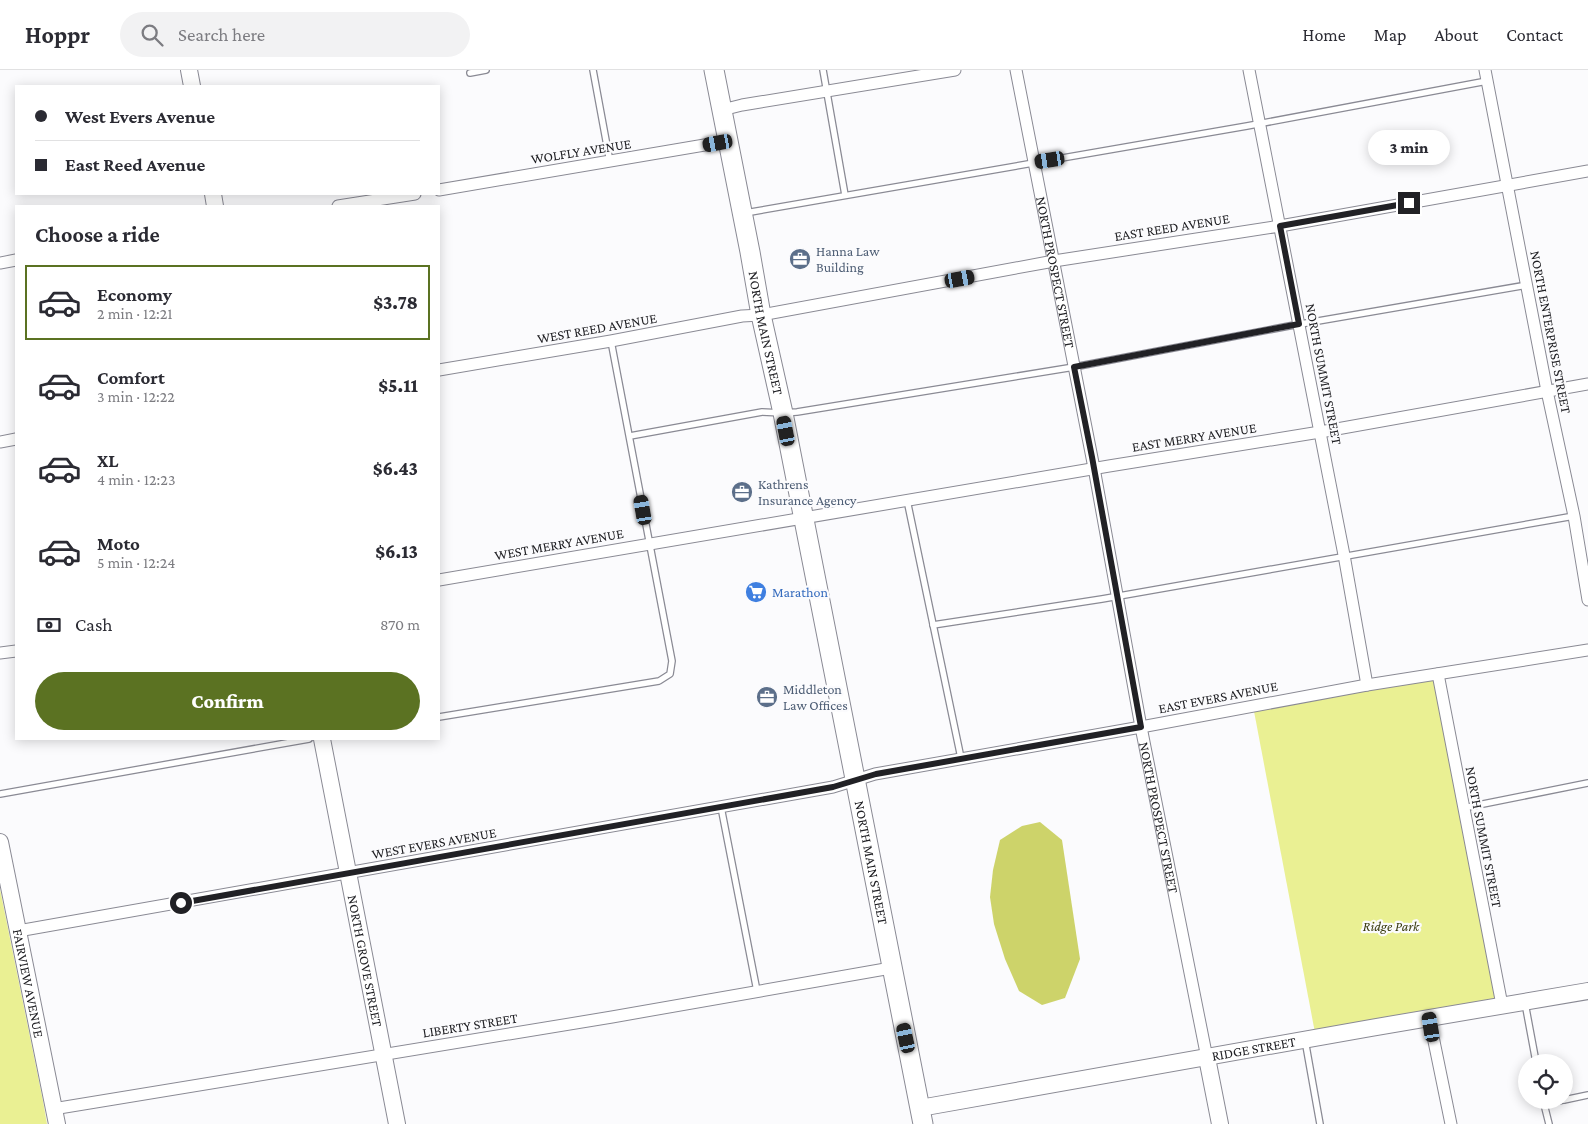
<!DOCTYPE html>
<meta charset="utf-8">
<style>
:root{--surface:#fff;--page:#f2f2f3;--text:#2b2b33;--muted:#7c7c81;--line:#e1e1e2;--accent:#5b7222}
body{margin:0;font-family:"Crimson Pro",serif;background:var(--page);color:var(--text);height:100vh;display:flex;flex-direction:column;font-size:19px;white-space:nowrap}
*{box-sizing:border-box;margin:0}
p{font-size:16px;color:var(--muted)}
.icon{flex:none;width:28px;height:28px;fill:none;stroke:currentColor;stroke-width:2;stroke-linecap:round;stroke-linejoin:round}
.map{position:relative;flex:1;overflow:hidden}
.side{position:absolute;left:15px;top:135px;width:425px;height:535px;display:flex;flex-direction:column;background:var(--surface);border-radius:0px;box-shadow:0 2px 12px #0003}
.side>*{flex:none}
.top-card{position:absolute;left:15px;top:15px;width:425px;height:110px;border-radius:0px;box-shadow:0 2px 12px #0003;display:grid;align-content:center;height:110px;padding:0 20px;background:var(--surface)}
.fabs{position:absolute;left:1518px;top:984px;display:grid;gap:10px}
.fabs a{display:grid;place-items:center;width:55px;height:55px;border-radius:50%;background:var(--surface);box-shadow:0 2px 12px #0003;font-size:25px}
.end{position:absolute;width:22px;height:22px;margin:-11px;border:6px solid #212125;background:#fff;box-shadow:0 0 0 2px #fff}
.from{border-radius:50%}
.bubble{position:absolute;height:35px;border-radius:18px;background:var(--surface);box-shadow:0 2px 12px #0003;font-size:16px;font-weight:800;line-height:35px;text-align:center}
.car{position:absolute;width:15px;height:30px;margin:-15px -8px;border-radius:6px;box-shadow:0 0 4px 1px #0007;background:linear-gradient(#222 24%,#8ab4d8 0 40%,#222 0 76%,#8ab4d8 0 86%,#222 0)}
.top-card b{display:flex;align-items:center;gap:18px;height:48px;font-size:19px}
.top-card b+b{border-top:1px solid var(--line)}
.top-card i{width:12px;height:12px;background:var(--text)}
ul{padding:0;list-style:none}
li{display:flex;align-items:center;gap:15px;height:75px;margin:0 10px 8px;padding:0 10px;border:2px solid transparent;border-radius:0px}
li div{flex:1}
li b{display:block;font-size:19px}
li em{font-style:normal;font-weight:800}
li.active{border-color:var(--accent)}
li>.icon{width:45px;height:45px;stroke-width:1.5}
h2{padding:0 20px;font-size:22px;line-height:60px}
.pay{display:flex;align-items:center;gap:12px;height:55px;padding:0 20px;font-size:19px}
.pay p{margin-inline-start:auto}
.action{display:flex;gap:10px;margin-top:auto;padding:10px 20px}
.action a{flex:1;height:58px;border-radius:30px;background:var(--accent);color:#fff;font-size:20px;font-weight:800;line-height:58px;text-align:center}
header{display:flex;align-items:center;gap:30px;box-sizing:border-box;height:70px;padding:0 25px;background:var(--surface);border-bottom:1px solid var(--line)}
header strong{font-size:24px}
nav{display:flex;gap:28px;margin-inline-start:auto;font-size:18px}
.search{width:350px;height:45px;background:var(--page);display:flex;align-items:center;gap:12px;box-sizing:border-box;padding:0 18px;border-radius:28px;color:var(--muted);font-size:19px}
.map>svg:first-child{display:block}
.green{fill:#eaf093}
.forest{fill:#cdd36a}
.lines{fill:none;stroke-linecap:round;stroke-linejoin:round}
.lane-casing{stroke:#8a8a94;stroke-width:8}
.street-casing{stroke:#8a8a94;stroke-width:13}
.secondary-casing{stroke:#8a8a94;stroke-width:18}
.primary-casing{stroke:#8a8a94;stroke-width:21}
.lane{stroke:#fff;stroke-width:5.5}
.street{stroke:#fff;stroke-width:11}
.secondary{stroke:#fff;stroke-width:16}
.primary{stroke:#fff;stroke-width:19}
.route{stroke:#212125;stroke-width:6}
.labels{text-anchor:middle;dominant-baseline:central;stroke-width:4.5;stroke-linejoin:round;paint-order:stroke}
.street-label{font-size:14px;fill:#212125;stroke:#fbfbfd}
.service-label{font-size:14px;fill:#4e5e75;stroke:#fbfbfd;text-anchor:start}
.shop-label{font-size:14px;fill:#366cbe;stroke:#fbfbfd;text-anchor:start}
.park-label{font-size:14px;font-style:italic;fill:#383a0d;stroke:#fbfbfd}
</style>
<header>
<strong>Hoppr</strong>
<div class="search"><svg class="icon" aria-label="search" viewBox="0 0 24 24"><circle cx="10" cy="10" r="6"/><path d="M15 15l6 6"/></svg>Search here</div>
<nav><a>Home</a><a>Map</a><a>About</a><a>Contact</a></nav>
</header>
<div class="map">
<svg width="1588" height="1054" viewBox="0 0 1588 1054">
<rect width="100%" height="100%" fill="#fbfbfd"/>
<g class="green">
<polygon points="1438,604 1502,935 1316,968 1253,636"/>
<polygon points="0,819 43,1031 47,1054 0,1054"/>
</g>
<polygon class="forest" points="1040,752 1062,770 1080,889 1065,928 1042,935 1019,921 1005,889 994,854 990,827 993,800 1000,770 1022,756"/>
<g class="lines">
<g class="lane-casing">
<g id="lane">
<polyline points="593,0 610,92"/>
<polyline points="823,0 845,125"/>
<polyline points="470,3 486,0"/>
<polyline points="745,143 1247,56 1487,11"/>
<polyline points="630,366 762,342 783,343 797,342 1074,297 1289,256 1527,215"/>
<polyline points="907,430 961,688"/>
<polyline points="933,555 1102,529 1574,446"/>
<polyline points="439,647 659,611 670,604 672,591 611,271"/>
<polyline points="0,724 309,669"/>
<polyline points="721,737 757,921"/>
<polyline points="1463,738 1588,713"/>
<polyline points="1525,933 1536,992"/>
<polyline points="1305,970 1320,1054"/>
<polyline points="1543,1030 1549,1054"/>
<polyline points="1564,1030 1588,1025"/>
<polyline points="1544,1034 1563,1030"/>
</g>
</g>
<g class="street-casing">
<g id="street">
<path id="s1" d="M1016,0L1094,398L1141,657L1207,988"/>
<polyline points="1249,0 1344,485 1367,615"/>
<polyline points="1485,0 1547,321 1574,446 1588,530"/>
<polyline points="722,40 742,35 955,0"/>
<polyline points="439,120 728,71"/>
<polyline points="338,136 415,124"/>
<polyline points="0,193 16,190"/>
<polyline points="439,300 611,271 742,246 761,245 1054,191 1280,156 1588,101"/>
<polyline points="0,372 16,369"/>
<polyline points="439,510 1109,396 1320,362 1588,314"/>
<polyline points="0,583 16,581"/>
<polyline points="1438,604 1502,935"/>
<polyline points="18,861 833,717 875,704 1141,657 1367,615 1588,580"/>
<polyline points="1429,947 1451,1054"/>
<polyline points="53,1039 612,947 891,898"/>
</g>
</g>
<g class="secondary-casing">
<g id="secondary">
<polyline points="189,0 192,16"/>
<polyline points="213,124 215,136"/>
<path id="s2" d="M322,669L397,1054"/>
<path id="s3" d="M0,772L57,1054"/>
<polyline points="1207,988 1220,1054"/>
<path id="s4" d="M920,1038C1143,998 1365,958 1588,921"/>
</g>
</g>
<g class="primary-casing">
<g id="primary">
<path id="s5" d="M714,0L750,182L761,245L783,343L923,1054"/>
</g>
</g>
<use href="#lane" class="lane"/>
<use href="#street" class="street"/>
<use href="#secondary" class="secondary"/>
<use href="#primary" class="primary"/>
</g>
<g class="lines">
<polyline class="route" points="181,833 833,717 876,704 1141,657 1092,387 1074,297 1299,254 1280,156 1409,133"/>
</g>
<defs>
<g id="office-disc" transform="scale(1.125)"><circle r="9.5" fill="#5c6f8a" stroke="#fbfbfd"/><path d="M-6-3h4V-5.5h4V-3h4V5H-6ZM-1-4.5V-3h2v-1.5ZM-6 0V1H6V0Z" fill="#fff"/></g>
<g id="supermarket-disc" transform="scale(1.125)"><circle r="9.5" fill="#3f7fe0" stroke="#fbfbfd"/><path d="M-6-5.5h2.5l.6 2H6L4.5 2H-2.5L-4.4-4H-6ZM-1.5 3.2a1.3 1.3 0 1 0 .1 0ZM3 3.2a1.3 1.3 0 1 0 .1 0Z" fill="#fff"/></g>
</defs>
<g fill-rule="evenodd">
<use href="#office-disc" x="800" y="189"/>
<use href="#office-disc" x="742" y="422"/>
<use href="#supermarket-disc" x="756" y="522"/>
<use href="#office-disc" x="767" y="627"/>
</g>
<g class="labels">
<g class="street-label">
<text transform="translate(581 81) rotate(-9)">WOLFLY AVENUE</text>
<text transform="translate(1172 157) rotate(-9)">EAST REED AVENUE</text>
<text stroke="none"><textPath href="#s1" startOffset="206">NORTH PROSPECT STREET</textPath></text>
<text transform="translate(597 258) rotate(-10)">WEST REED AVENUE</text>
<text stroke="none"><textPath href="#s5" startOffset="268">NORTH MAIN STREET</textPath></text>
<text transform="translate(1551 262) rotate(79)">NORTH ENTERPRISE STREET</text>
<text transform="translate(1324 304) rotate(79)">NORTH SUMMIT STREET</text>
<text transform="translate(1194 367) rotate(-9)">EAST MERRY AVENUE</text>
<text transform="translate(559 474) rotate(-10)">WEST MERRY AVENUE</text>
<text transform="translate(1218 627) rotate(-11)">EAST EVERS AVENUE</text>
<text stroke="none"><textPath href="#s1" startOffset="761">NORTH PROSPECT STREET</textPath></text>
<text transform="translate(1484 767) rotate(79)">NORTH SUMMIT STREET</text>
<text transform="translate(434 773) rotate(-10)">WEST EVERS AVENUE</text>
<text stroke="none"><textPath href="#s5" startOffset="808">NORTH MAIN STREET</textPath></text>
<text stroke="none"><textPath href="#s2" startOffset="226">NORTH GROVE STREET</textPath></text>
<text stroke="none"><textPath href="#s3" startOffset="144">FAIRVIEW AVENUE</textPath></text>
<text transform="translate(470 955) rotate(-9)">LIBERTY STREET</text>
<text stroke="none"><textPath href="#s4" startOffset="339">RIDGE STREET</textPath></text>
</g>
<g class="service-label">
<text x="816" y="181">Hanna Law<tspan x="816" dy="16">Building</tspan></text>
<text x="758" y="414">Kathrens<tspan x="758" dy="16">Insurance Agency</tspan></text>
<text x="783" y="619">Middleton<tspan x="783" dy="16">Law Offices</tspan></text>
</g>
<g class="shop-label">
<text x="772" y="522">Marathon</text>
</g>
<g class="park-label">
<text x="1391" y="856">Ridge Park</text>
</g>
</g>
</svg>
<div class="fabs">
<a><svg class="icon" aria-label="locate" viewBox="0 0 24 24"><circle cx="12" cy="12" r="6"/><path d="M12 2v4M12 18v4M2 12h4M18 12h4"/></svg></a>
</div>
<i class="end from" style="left:181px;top:833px"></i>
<i class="end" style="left:1409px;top:133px"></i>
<div class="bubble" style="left:1368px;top:60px;width:82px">3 min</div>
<i class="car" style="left:718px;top:73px;rotate:260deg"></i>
<i class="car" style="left:1050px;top:90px;rotate:261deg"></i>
<i class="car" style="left:960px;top:209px;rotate:80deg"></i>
<i class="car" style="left:786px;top:361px;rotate:349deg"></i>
<i class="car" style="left:643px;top:440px;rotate:350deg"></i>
<i class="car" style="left:1431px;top:957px;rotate:351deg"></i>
<i class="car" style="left:906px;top:968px;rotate:348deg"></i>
<div class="top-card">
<b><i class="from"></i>West Evers Avenue</b>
<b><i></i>East Reed Avenue</b>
</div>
<section class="side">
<h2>Choose a ride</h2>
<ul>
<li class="active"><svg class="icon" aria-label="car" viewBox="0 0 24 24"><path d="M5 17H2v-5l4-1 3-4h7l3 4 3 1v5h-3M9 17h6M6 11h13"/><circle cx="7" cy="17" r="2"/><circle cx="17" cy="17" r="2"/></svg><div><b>Economy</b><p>2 min · 12:21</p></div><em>$3.78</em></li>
<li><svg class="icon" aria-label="car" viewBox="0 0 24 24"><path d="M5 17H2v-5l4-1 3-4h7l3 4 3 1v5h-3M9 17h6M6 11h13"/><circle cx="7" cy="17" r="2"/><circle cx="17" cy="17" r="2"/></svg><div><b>Comfort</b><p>3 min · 12:22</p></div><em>$5.11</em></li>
<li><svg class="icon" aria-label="car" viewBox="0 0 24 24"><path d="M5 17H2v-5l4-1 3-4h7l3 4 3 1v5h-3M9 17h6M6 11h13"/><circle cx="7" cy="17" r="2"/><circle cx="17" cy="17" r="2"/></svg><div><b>XL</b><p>4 min · 12:23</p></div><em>$6.43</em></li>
<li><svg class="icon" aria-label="car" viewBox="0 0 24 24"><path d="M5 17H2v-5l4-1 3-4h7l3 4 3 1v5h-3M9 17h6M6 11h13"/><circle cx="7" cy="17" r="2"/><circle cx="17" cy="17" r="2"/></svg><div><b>Moto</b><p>5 min · 12:24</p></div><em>$6.13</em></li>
</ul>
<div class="pay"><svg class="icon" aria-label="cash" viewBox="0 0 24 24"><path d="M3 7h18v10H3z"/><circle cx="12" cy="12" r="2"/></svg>Cash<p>870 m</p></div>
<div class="action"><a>Confirm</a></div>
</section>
</div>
